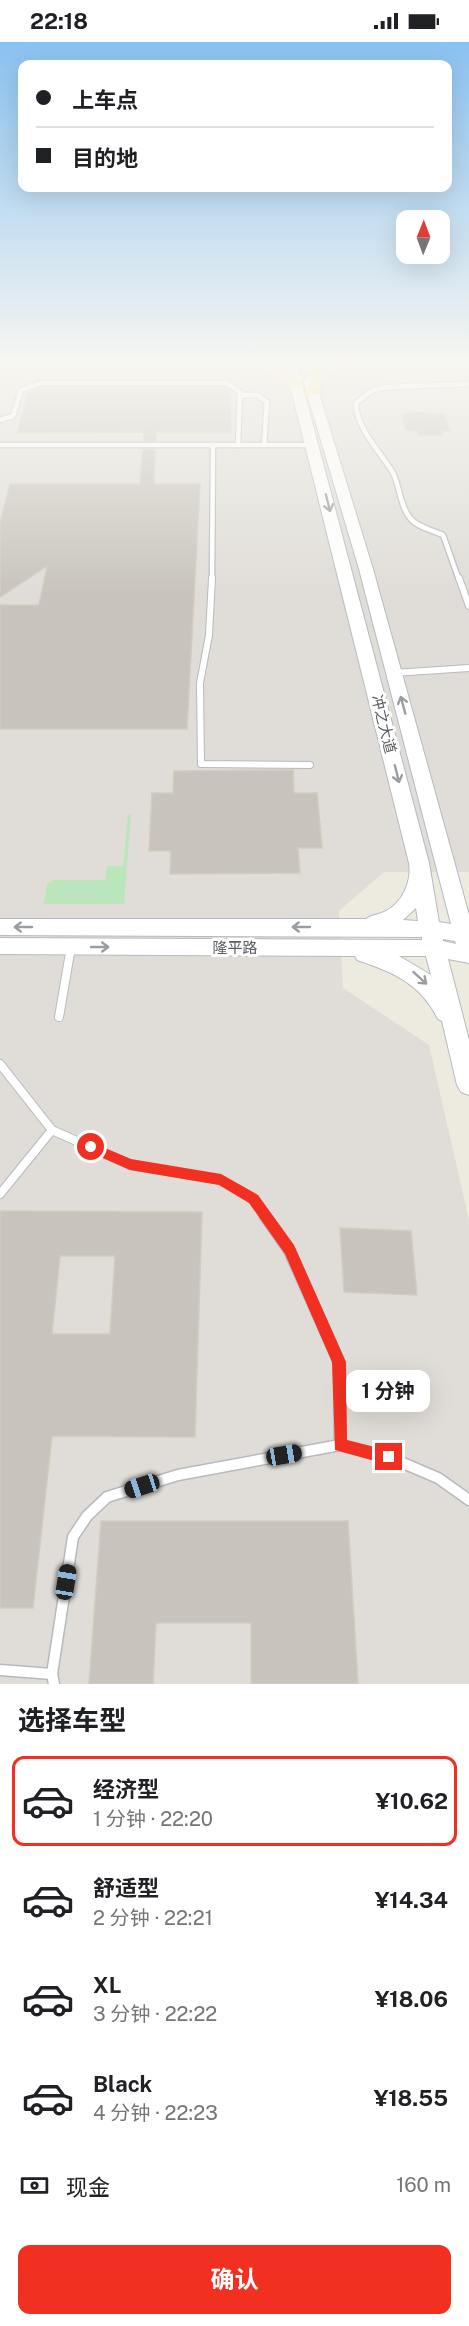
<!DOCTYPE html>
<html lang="zh">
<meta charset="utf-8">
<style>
:root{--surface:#fff;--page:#f2f2f2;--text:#202124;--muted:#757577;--line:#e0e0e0;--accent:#f13022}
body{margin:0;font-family:"Public Sans","Noto Sans SC",sans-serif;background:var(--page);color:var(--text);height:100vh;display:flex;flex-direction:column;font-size:22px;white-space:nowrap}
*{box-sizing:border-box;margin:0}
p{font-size:20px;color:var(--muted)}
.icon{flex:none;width:33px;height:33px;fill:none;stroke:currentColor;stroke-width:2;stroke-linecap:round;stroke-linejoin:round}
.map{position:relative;height:1642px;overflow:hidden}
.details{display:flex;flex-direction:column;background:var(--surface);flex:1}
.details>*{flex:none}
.hud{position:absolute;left:18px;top:18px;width:434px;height:132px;border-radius:12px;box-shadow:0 6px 24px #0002;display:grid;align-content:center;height:132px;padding:0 18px;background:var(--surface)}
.needle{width:39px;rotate:1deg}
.fabs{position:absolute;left:396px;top:168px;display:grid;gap:12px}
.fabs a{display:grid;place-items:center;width:54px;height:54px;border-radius:12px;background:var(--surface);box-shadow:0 6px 24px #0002;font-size:30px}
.end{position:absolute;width:27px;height:27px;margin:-14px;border:8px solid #f13022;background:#fff;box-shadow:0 0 0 3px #fff}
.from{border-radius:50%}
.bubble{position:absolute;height:42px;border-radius:12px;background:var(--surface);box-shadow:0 6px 24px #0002;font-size:20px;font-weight:700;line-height:42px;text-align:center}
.car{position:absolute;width:18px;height:36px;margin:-18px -9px;border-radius:8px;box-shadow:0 0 4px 2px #0007;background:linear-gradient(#222 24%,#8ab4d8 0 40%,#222 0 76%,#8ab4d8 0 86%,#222 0)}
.hud b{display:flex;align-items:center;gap:21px;height:57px;font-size:22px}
.hud b+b{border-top:2px solid var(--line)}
.hud i{width:15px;height:15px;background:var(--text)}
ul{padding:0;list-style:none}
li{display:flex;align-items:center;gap:18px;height:90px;margin:0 12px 9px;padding:0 6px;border:3px solid transparent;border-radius:12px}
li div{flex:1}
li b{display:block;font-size:22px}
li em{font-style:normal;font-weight:700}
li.selected{border-color:var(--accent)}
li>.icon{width:54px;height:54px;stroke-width:1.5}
h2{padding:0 18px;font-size:27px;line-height:72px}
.pay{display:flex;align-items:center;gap:15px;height:66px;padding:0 18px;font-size:22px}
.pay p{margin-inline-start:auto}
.button{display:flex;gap:12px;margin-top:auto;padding:12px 18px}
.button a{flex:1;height:69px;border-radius:12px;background:var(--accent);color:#fff;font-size:24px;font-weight:700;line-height:69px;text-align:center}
.status{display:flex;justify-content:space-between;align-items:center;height:42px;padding:0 30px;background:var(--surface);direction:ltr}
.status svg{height:16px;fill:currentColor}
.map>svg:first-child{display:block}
.industrial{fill:#e0ddd8}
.green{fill:#bbe6bb}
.building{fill:#c8c4bd;stroke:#d2cbbe;stroke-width:1.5;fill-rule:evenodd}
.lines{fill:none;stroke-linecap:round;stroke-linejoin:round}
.service-far3-casing{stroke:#b6b9be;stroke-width:7}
.service-far2-casing{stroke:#b6b9be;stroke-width:8}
.service-far1-casing{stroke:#b6b9be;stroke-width:10}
.service-casing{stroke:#b6b9be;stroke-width:13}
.secondary-casing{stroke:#b6bac0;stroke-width:2}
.primary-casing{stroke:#f8c64e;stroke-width:3}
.service-far3{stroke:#fff;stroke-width:4.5}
.service-far2{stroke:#fff;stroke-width:6}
.service-far1{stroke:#fff;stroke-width:8}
.service{stroke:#fff;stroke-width:10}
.secondary{fill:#fff;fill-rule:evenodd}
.primary{fill:#ffefa3;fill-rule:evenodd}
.oneway{stroke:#9b9ea1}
.route{fill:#f13022}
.labels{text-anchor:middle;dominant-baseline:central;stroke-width:6;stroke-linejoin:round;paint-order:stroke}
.street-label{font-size:15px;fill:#595d62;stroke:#fff}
</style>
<div class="status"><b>22:18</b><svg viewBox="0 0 49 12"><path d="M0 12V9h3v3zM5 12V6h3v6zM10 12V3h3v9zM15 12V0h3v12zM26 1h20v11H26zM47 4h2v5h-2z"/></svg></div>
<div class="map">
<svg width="469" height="1642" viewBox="0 0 469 1642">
<rect width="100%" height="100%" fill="#edeae0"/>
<polygon class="industrial" points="0,323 469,323 469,830 384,830 339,869 343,946 429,1003 469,1178 469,1642 0,1642"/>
<polygon class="green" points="128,773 131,773 124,862 44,862 47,842 54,838 105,838 107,824 123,824"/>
<g class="building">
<polygon points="42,345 226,345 230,349 231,390 156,390 156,399 144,399 144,390 17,391 28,350"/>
<polygon points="409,370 444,372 450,389 442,389 443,393 419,393 418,389 410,389 405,386 402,372 409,372"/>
<polygon points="143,408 155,408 154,442 200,442 187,687 0,687 0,563 39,563 47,524 0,555 0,481 10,442 140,442"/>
<polygon points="293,728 294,751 317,751 322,806 298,806 300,831 170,832 171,809 149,809 152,751 173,751 174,729"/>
<path d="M0,1169L202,1170L195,1395L52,1394L33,1566H0ZM60,1214H115L110,1292H52Z"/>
<polygon points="340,1186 411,1189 417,1253 344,1250"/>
<polygon points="101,1479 348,1479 358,1642 251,1642 251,1581 156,1581 153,1642 89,1642"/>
</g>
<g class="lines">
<g class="service-far3-casing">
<g id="service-far3">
<polyline points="240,353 257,353 267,360 264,403"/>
<polyline points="0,378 13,374 21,348 41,341 227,341 240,350 238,403"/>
<polyline points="0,403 312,403"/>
<polyline points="212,538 213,403"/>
<path d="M459,538L443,493C432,488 417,485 410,476C400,464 400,445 393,431C381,410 356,387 356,361L373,348L387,345L469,342"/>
</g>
</g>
<g class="service-far2-casing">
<g id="service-far2">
<polyline points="212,536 209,593 200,641 201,722 310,723"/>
<polyline points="459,536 469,564"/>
<polyline points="394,631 469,626"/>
</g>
</g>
<g class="service-far1-casing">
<g id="service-far1">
<polyline points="59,975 71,905"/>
<polyline points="0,1022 52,1088 130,1123 221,1138 253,1157 266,1175"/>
<polyline points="0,1152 52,1088"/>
</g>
</g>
<g class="service-casing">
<g id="service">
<polyline points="265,1174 289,1208 339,1320 340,1403"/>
<polyline points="0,1628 52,1632"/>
<polyline points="54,1642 52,1632 73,1495 87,1474 107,1455 178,1433 340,1403 389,1415 438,1436 469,1458"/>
</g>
</g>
<g class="secondary-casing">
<path id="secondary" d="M285,323H297L429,821L439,880L451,882L359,527L303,338L309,334L315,338L373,527L469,873V921L448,917L469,998V1053L461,1050L457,1043L442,979L438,977C420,941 393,930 357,918L355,914L0,912V896L422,898V895L0,893V877H366C371,873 377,873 384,870C402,862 412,840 409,821ZM416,866L418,879L403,878ZM443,897L455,899L456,902L443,899ZM399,914H426L431,933Z"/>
</g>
<g class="primary-casing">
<g id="primary">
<path d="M247,323C268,323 288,325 302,342L300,345H292L279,335Z"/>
<polygon points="327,323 351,323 323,337 317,353 307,353 306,350 313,332"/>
</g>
</g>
<use href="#service-far3" class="service-far3"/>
<use href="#service-far2" class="service-far2"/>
<use href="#service-far1" class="service-far1"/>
<use href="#service" class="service"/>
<use href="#secondary" class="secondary"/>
<use href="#primary" class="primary"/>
</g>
<defs><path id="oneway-shaft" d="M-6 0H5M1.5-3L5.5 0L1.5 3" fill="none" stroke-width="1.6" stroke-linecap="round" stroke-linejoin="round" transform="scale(1.5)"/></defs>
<g class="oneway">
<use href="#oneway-shaft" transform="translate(328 461) rotate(76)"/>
<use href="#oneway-shaft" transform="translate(403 663) rotate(-105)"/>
<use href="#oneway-shaft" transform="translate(397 732) rotate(76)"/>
<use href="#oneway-shaft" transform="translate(23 885) rotate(-180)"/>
<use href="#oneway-shaft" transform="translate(301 885) rotate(-180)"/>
<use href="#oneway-shaft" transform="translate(100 905)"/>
<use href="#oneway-shaft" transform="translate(420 936) rotate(42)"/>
</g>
<linearGradient id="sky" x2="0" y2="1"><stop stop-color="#8ac2f1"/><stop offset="0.58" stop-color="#f7f6f1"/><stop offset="1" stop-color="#f7f6f1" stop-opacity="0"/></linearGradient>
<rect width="469" height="553" fill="url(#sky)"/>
<polygon class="route" points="91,1100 131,1117 221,1132 258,1153 294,1203 346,1320 347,1398 394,1410 396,1415 394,1420 389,1423 335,1408 332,1320 285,1212 249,1161 219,1143 130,1128 87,1109 85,1105"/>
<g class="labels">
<g class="street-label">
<text transform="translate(384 682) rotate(76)">冲之大道</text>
<text x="235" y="905">隆平路</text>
</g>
</g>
</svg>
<div class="fabs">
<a><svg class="needle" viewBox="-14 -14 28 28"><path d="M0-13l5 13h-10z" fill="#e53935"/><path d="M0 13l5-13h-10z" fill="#757577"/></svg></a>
</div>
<i class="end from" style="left:91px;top:1105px"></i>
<i class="end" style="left:389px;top:1415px"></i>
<div class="bubble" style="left:346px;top:1328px;width:84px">1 分钟</div>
<i class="car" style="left:284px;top:1413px;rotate:80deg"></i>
<i class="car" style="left:142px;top:1444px;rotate:252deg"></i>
<i class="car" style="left:66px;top:1540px;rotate:9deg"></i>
<div class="hud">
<b><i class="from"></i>上车点</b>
<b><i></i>目的地</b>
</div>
</div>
<section class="details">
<h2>选择车型</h2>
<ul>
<li class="selected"><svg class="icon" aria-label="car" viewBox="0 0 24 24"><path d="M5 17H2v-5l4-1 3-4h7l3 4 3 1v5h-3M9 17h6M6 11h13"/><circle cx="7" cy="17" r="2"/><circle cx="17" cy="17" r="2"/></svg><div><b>经济型</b><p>1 分钟 · 22:20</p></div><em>¥10.62</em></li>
<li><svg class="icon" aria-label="car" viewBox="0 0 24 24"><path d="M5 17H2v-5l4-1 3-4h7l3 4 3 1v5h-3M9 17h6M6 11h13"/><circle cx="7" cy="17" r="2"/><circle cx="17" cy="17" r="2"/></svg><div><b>舒适型</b><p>2 分钟 · 22:21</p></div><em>¥14.34</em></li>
<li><svg class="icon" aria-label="car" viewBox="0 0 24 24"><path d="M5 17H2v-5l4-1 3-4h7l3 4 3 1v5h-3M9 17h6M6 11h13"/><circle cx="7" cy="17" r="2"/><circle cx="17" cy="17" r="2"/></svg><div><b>XL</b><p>3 分钟 · 22:22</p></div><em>¥18.06</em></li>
<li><svg class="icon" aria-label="car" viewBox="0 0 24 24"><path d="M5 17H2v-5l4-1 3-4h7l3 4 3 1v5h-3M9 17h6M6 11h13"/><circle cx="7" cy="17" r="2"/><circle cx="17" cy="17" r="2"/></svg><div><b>Black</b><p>4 分钟 · 22:23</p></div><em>¥18.55</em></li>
</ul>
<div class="pay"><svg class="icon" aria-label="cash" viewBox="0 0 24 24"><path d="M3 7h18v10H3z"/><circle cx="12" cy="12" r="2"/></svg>现金<p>160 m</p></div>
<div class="button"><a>确认</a></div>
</section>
